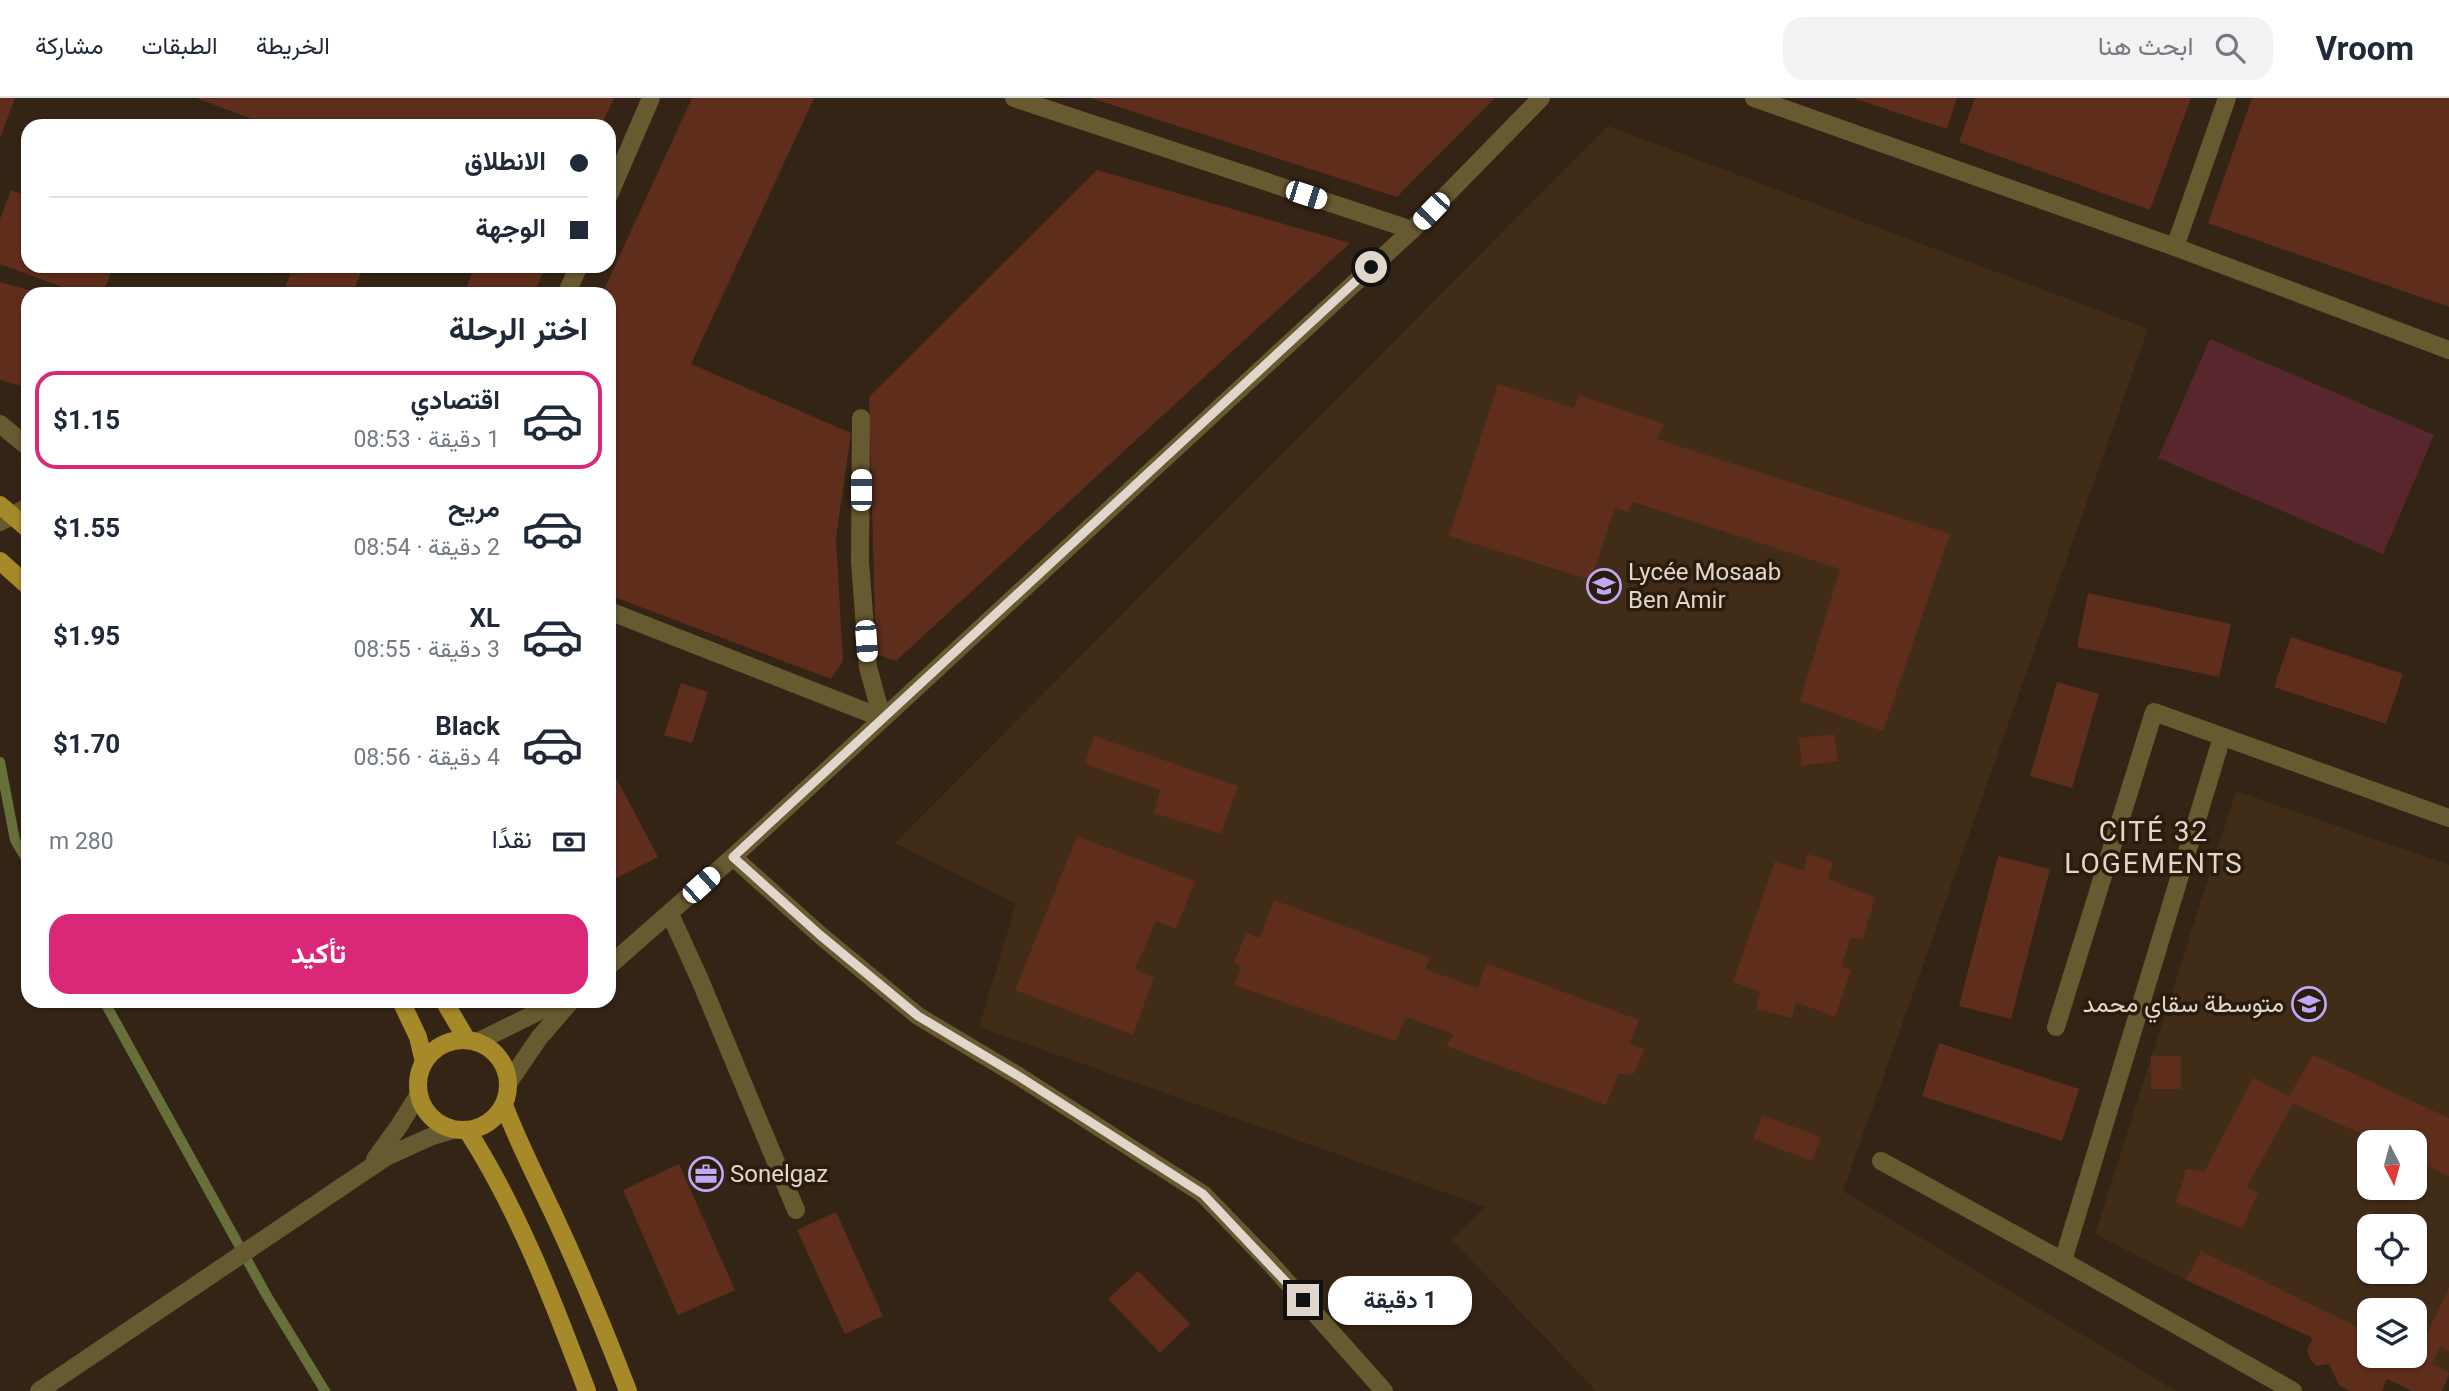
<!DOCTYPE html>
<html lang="ar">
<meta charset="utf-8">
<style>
:root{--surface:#fff;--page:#f2f2f3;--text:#1f2937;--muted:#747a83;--line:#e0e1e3;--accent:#db2777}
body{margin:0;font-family:Roboto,Vazirmatn,sans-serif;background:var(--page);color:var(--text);direction:rtl;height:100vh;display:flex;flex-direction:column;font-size:26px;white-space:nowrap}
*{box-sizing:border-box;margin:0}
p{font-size:23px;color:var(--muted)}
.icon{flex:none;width:38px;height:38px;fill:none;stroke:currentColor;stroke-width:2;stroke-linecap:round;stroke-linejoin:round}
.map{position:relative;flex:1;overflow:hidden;direction:ltr}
.panel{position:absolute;left:21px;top:189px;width:595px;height:721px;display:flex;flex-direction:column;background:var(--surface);border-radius:21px;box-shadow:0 2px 5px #0004;direction:rtl}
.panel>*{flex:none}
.guide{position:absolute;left:21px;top:21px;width:595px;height:154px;border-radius:21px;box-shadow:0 2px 5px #0004;direction:rtl;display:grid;align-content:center;height:154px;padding:0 28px;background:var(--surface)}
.needle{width:46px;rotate:174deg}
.controls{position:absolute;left:2357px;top:1032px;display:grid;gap:14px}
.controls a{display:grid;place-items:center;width:70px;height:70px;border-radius:14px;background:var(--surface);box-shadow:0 2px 5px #0004;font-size:35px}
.end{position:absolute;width:32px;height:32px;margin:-16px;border:9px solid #e0d6cc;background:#111;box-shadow:0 0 0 4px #111}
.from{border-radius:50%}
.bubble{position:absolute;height:49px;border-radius:21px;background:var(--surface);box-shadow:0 2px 5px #0004;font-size:23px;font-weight:700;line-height:49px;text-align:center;direction:rtl}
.car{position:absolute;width:21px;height:42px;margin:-21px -10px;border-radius:9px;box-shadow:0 0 5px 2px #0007;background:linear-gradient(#fff 24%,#345 0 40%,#fff 0 76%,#345 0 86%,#fff 0)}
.guide b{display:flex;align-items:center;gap:24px;height:66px;font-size:26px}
.guide b+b{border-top:2px solid var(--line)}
.guide i{width:18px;height:18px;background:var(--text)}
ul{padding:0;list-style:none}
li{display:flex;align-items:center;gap:21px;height:98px;margin:0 14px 10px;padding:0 14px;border:4px solid transparent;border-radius:21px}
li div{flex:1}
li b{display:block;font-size:26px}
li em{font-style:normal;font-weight:700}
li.on{border-color:var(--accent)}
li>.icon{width:63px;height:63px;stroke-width:1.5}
h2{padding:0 28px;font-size:32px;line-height:84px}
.pay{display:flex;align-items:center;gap:18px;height:77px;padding:0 28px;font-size:26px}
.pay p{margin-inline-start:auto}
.button{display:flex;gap:14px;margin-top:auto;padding:14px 28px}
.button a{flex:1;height:80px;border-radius:21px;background:var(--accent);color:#fff;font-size:28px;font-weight:700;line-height:80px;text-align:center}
header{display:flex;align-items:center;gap:42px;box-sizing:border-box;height:98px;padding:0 35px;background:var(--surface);border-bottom:2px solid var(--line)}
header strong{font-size:33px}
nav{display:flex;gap:38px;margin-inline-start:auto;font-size:24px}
.search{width:490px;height:63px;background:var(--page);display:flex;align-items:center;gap:18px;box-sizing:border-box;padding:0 24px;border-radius:21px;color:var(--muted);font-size:26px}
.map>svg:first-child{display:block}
.built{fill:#412c17;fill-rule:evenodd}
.green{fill:#58272d}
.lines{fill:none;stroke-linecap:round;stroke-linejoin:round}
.stream{stroke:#67703b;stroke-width:10}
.building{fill:#5f2d1c}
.minor{stroke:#675930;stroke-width:18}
.major{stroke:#a68928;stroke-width:18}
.route{stroke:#e0d6cc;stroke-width:9}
.labels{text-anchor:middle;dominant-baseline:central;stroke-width:7;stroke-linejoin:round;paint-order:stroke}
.poi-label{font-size:24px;fill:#e0d6cc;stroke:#2a1b0b;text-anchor:start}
.quarter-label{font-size:28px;letter-spacing:2px;fill:#e0d6cc;stroke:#2a1b0b}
</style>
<header>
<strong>Vroom</strong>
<div class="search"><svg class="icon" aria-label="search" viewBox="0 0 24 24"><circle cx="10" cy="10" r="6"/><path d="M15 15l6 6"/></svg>ابحث هنا</div>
<nav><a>الخريطة</a><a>الطبقات</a><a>مشاركة</a></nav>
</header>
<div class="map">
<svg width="2449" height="1293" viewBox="0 0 2449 1293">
<rect width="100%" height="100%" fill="#342415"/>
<g class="built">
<polygon points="1608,28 2148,231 1843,1093 2176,1293 1596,1293 1452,1142 1486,1109 979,929 1016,806 895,745"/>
<path d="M2236,693L2449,767V1279L2442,1293H2412L2388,1281L2382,1293H2350L2339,1287L2329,1266L2316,1268L2310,1261L2307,1252L2313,1240L2186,1182L2095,1136ZM2370,1045H2415V1090H2370ZM2370,1129H2415V1174H2370ZM2370,1213H2415V1258H2370Z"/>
</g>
<polygon class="green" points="2210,241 2434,337 2383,456 2158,360"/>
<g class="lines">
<g class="stream">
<polyline points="0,664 15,742 28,764"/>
<polyline points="104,903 267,1198 325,1293"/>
</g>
</g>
<g class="building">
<polygon points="0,0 15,0 0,40"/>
<polygon points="196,0 614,0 601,28 271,28"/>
<polygon points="692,0 814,0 691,266 851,335 836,440 843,563 831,581 609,497 609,196 602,196"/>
<polygon points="1091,0 1495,0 1397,99"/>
<polygon points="1853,0 1957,0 1947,31"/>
<polygon points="1975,0 2191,0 2150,112 1959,44"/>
<polygon points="2252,0 2449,0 2449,209 2208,125"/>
<polygon points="1097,72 1350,145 896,563 876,556 869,299"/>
<polygon points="11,92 28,98 28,168 113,168 103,196 81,196 0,166 0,121"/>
<polygon points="293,168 363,168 353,196 283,196"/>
<polygon points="475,168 545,168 534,196 464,196"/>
<polygon points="0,184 39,195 28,196 28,290 0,282"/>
<polygon points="1498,286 1574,310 1579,297 1664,326 1657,341 1950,436 1883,633 1800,603 1840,471 1633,404 1628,414 1615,409 1591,482 1449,438"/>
<polygon points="2088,495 2231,526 2219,579 2077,549"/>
<polygon points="2291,539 2403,576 2386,626 2274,589"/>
<polygon points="2057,584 2099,596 2072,690 2030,678"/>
<polygon points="681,585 708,594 692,645 664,637"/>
<polygon points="1834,636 1838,663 1802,668 1799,640"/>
<polygon points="1094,638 1238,688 1221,736 1154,715 1160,692 1085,666"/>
<polygon points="609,666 658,759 609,784"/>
<polygon points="1077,738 1195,783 1176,831 1156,823 1135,871 1154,879 1133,937 1015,892"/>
<polygon points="1807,756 1833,764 1828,781 1875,799 1863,842 1851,839 1841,869 1851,872 1835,919 1796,904 1792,920 1756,911 1760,894 1733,884 1775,763 1804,773"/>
<polygon points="1998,758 2050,771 2011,921 1959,908"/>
<polygon points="1274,802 1430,860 1425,871 1478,890 1486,865 1639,922 1629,946 1645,951 1632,978 1619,975 1606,1007 1446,948 1454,936 1406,919 1396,943 1234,887 1242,869 1234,865 1246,835 1260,840"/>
<polygon points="1939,945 2079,991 2062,1043 1922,998"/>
<polygon points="2313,957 2449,1020 2449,1078 2415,1062 2415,1045 2381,1045 2293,1005 2247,1089 2258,1095 2242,1130 2176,1105 2186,1071 2204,1074 2253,980 2289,998"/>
<rect x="2151" y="958" width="30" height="33"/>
<polygon points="1762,1017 1821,1039 1812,1063 1753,1041"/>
<polygon points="679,1066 735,1192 678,1217 623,1092"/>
<polygon points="836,1114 883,1218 845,1236 797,1132"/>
<polygon points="2201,1153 2370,1235 2370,1258 2415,1258 2415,1242 2424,1242 2449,1189 2449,1253 2440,1249 2432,1266 2449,1275 2442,1293 2412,1293 2387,1281 2382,1293 2350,1293 2339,1287 2329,1266 2316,1268 2310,1261 2307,1252 2313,1240 2186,1182"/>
<polygon points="1138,1173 1190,1226 1160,1255 1108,1201"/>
</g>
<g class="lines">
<g class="minor">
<polyline points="1014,0 1412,132"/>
<polyline points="1754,0 2175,149 2449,252"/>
<polyline points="609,97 651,0"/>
<polyline points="2175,149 2227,0"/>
<polyline points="566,196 579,168"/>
<polyline points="861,320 860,464 868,569 882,620"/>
<polyline points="0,326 28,349"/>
<polyline points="0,424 28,409"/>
<polyline points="609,513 882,620"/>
<polyline points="733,759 820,837 918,918 1020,979 1203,1096 1270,1165 1384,1293"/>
<polyline points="670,816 700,882 796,1112"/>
<polyline points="609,868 733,759 1412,132 1541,0"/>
<polyline points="2056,929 2154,614 2449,720"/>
<polyline points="477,944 560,903"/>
<polyline points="509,984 539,940 571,903"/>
<polyline points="375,1061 399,1028 419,996"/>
<polyline points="1881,1063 2063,1163 2293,1293"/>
<polyline points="2063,1163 2222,639"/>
<polyline points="39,1293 386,1059 430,1039 453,1032"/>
</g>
<g class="major">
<polyline points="0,407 28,431"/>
<polyline points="0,463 28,488"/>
<polyline points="401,903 418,939 424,964"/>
<polyline points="444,903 467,942"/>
<circle cx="463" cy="987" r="45"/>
<path d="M504,1007C518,1044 536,1079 553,1115C580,1173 605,1233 628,1293"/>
<path d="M467,1032C518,1111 554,1205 587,1293"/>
</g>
</g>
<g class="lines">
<polyline class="route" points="1303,1202 1203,1096 1020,979 918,918 820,837 733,759 1371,169"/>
</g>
<defs>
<g id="school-ring" transform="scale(1.75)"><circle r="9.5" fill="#2a1b0b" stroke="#bda9f5" stroke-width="1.5"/><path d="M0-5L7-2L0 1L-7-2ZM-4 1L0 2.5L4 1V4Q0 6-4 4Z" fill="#bda9f5"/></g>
<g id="office-ring" transform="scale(1.75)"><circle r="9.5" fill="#2a1b0b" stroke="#bda9f5" stroke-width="1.5"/><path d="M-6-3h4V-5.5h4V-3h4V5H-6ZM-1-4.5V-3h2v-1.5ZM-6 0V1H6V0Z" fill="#bda9f5"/></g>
</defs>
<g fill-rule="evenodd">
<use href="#school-ring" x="1604" y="488"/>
<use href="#school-ring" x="2309" y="906"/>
<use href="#office-ring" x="706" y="1076"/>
</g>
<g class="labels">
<g class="poi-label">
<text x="1628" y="474">Lycée Mosaab<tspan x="1628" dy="28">Ben Amir</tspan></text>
<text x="2284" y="906" text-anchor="end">متوسطة سقاي محمد</text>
<text x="730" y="1076">Sonelgaz</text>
</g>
<g class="quarter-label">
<text x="2154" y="733">CITÉ 32<tspan x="2154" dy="32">LOGEMENTS</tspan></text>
</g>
</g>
</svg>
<div class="controls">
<a><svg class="needle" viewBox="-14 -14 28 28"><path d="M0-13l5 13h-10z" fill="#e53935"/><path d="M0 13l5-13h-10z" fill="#747a83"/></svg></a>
<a><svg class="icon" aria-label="locate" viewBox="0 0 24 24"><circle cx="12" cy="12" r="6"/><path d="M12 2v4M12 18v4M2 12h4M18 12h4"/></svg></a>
<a><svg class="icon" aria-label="layers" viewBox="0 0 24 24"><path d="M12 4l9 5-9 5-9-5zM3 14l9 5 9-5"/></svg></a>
</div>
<i class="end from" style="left:1371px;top:169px"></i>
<i class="end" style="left:1303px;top:1202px"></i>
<div class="bubble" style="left:1328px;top:1178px;width:144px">1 دقيقة</div>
<i class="car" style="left:1306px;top:97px;rotate:108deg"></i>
<i class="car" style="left:1431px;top:113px;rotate:224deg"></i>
<i class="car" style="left:861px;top:392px;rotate:0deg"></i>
<i class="car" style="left:866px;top:543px;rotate:176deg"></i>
<i class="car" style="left:701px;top:787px;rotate:48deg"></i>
<div class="guide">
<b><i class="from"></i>الانطلاق</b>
<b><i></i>الوجهة</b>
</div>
<section class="panel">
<h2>اختر الرحلة</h2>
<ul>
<li class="on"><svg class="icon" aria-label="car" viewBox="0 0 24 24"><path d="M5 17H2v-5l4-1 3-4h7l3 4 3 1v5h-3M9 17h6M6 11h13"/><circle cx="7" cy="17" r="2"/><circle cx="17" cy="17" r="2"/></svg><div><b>اقتصادي</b><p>1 دقيقة · 08:53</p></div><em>$1.15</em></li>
<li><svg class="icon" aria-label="car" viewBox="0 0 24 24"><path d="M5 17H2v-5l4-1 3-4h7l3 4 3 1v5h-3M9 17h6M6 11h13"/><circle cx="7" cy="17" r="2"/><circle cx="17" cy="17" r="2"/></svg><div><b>مريح</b><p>2 دقيقة · 08:54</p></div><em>$1.55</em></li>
<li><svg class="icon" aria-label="car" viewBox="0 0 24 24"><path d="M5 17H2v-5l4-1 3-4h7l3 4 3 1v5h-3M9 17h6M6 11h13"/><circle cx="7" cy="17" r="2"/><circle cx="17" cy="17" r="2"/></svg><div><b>XL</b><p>3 دقيقة · 08:55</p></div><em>$1.95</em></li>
<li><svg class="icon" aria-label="car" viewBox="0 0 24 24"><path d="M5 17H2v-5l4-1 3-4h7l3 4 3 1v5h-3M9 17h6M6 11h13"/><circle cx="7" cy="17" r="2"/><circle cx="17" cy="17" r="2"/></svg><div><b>Black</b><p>4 دقيقة · 08:56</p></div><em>$1.70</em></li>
</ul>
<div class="pay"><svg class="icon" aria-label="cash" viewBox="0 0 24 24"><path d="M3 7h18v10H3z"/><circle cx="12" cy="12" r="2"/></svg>نقدًا<p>280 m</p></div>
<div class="button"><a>تأكيد</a></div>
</section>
</div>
